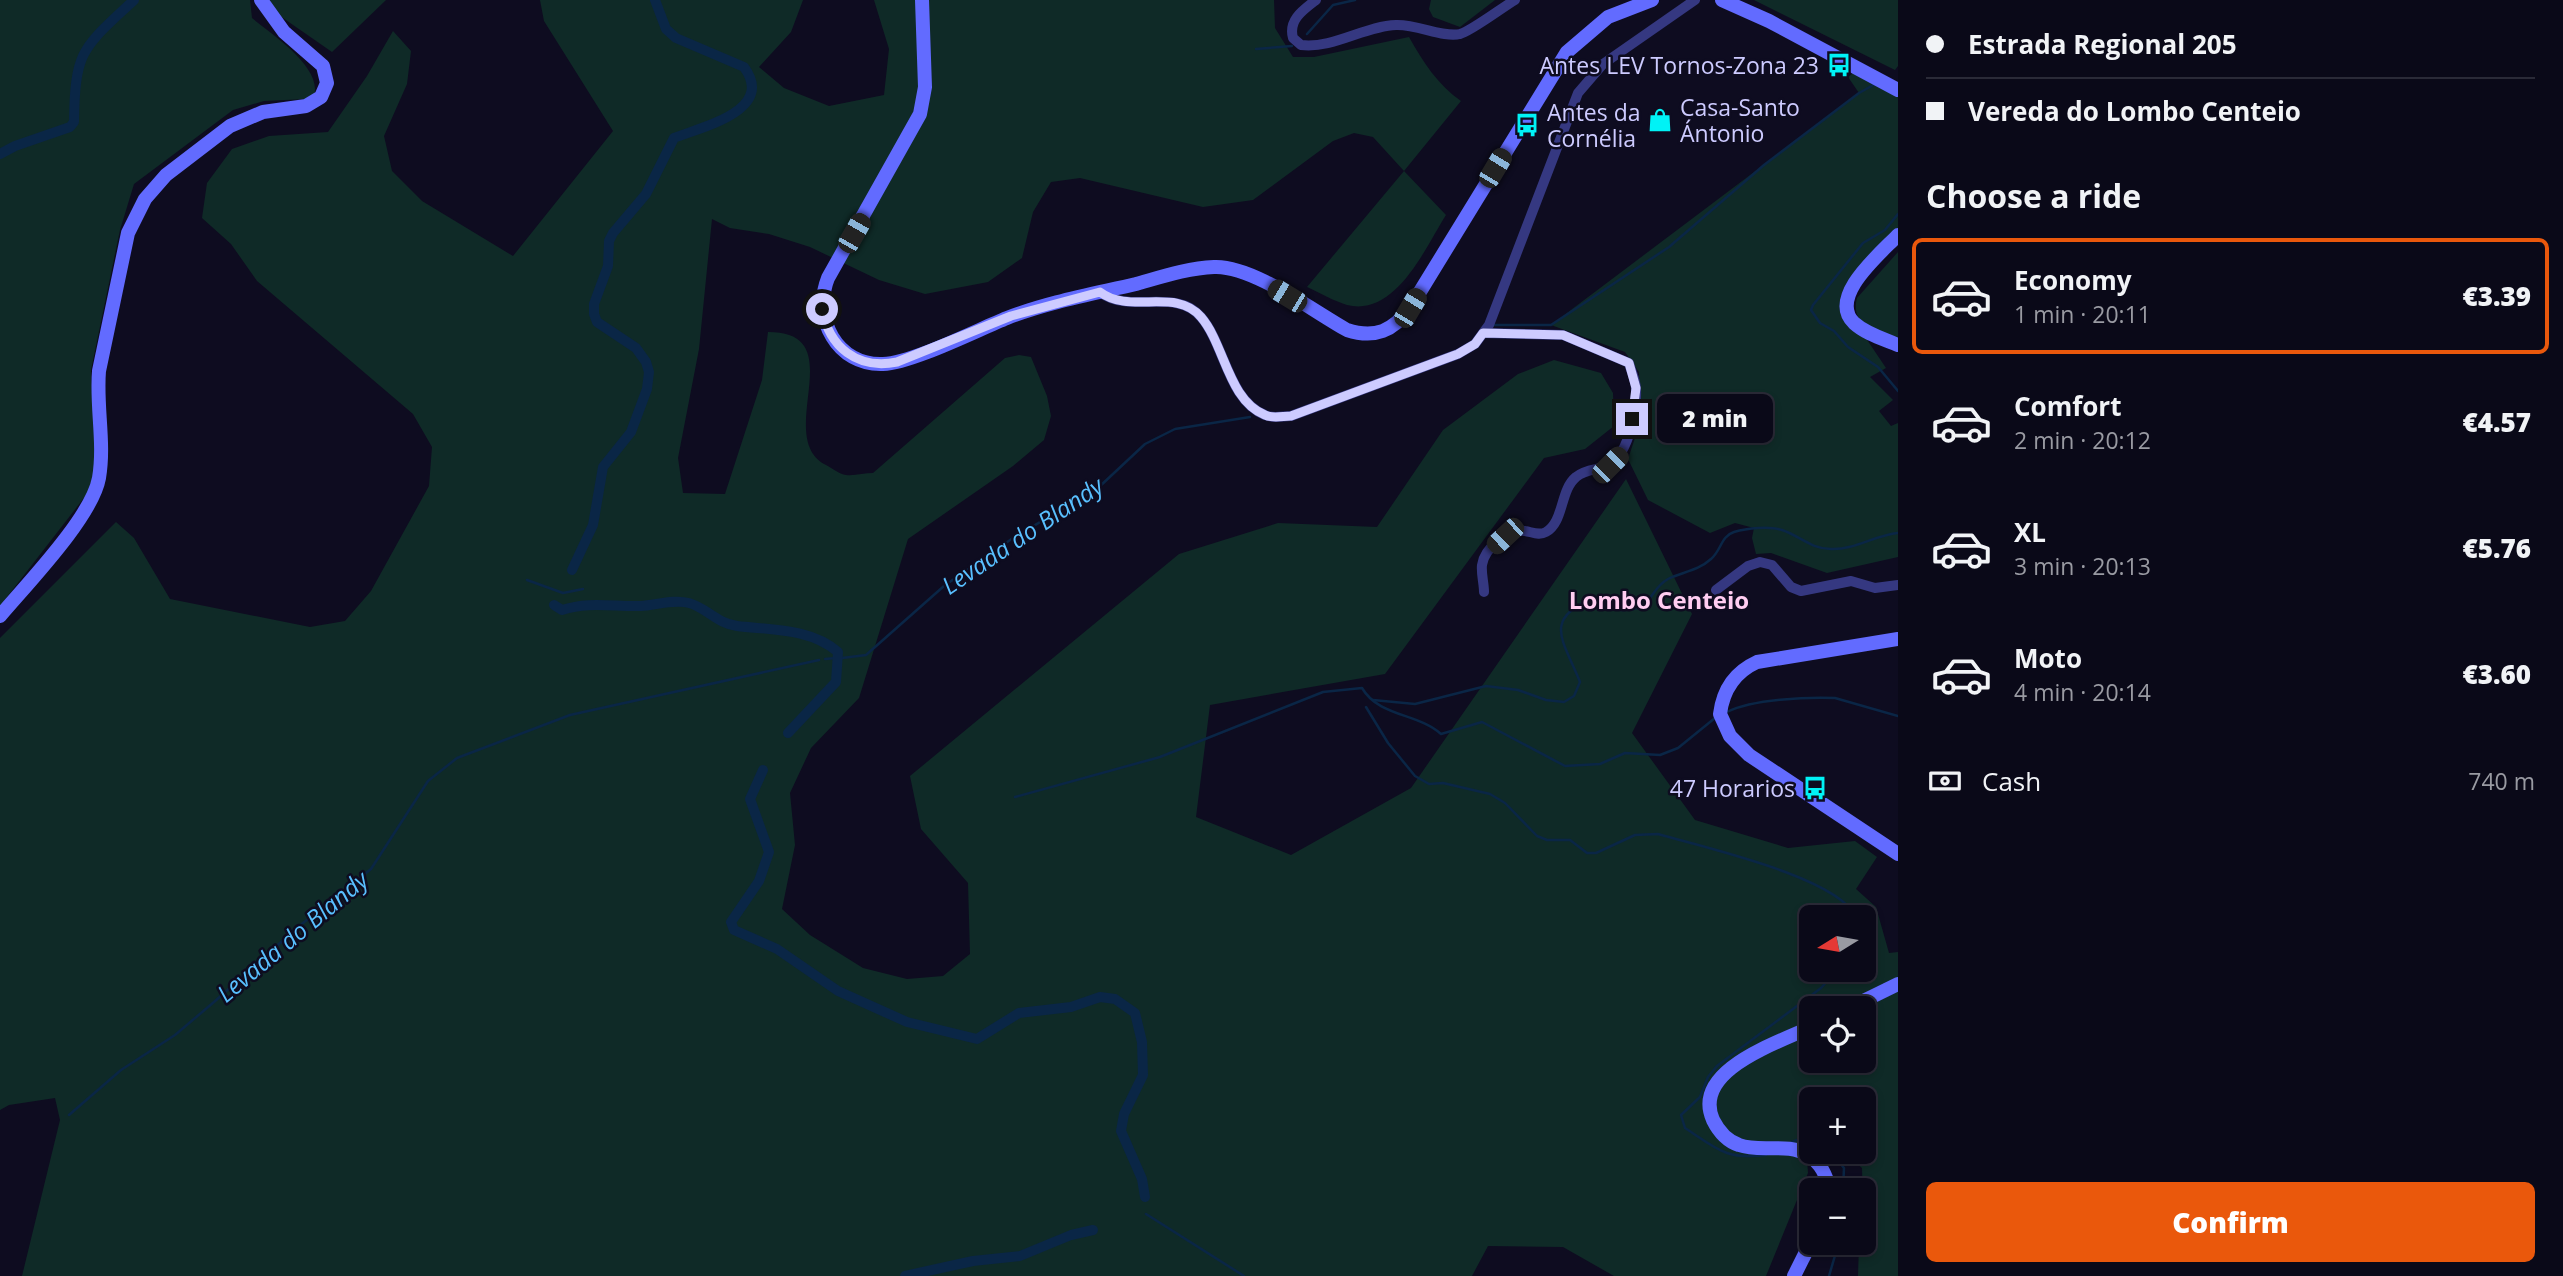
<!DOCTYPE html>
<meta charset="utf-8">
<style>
:root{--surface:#0a0918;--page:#181725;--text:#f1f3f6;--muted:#999aa2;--line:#2a2a37;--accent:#ea580c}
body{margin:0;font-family:"Open Sans",sans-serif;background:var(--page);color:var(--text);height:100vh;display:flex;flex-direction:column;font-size:26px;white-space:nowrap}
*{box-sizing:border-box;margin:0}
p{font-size:23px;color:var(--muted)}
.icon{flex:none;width:38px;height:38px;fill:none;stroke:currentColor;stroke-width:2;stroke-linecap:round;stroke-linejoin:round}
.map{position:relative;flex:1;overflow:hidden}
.sheet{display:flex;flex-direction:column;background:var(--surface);width:665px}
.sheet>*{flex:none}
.guide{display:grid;align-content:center;height:154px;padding:0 28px;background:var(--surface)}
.needle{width:46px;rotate:259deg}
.controls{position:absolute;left:1799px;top:905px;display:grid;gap:14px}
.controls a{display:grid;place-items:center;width:77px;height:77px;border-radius:10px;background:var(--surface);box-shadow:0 4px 10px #0003,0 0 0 2px var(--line);font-size:35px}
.end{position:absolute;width:32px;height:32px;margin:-16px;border:9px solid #cdcbff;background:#111;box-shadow:0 0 0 4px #111}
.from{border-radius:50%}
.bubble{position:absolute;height:49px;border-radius:10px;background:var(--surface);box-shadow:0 4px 10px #0003,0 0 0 2px var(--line);font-size:23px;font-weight:800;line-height:49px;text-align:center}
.car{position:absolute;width:21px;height:42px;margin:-21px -10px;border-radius:9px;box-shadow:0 0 5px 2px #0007;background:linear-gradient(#222 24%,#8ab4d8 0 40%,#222 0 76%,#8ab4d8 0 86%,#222 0)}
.guide b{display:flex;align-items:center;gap:24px;height:66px;font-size:26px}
.guide b+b{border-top:2px solid var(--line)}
.guide i{width:18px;height:18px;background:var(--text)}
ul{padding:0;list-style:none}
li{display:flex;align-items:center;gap:21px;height:116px;margin:0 14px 10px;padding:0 14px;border:4px solid transparent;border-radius:10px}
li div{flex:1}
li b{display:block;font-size:26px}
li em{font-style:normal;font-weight:800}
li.current{border-color:var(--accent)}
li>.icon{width:63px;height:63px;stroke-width:1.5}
h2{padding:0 28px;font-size:32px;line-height:84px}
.pay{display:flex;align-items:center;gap:18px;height:77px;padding:0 28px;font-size:26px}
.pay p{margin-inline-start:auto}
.action{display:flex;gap:14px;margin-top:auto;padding:14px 28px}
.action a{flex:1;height:80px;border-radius:10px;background:var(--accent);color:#fff;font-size:28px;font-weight:800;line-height:80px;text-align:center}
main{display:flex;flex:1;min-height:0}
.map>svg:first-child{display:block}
.green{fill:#0f2a27;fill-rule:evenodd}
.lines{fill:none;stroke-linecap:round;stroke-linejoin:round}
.stream{stroke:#0a2646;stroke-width:2.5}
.canal{stroke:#0a2646;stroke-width:10}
.street{stroke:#353881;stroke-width:10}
.secondary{stroke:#626bff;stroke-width:14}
.route{stroke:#cdcbff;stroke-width:9}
.labels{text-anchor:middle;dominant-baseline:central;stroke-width:5;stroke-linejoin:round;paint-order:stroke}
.poi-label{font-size:23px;fill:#cdcbff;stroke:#0e0c20;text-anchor:end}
.water-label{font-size:24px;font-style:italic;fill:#59c0ff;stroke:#0e0c20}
.neighbourhood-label{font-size:24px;font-weight:bold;fill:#ffcdf1;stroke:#0e0c20}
</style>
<main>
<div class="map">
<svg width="1898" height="1276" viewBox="0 0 1898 1276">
<rect width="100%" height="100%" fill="#0e0c20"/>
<g class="green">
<path d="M0,0H250L252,18C271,34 323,67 314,96L306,99L264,101L233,110L134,184L120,230L91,370L96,467L87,494L0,606Z"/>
<polygon points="270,0 386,0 332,52 273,11"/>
<path d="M540,0H803L791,32L759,67L784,88L829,106L884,95L889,49L874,0H1274L1275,28L1293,57H1314L1409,37C1423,62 1438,85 1461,101L1404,171L1446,215C1425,248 1396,317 1347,305C1334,301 1320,293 1307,287L1404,171L1373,137L1354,133L1333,141L1253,200L1203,207L1080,178L1051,182L1033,212L1022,258L988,282L925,294L879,280L810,247L769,234L730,228L712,219L699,349L678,458L683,493L725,494L762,380L768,332C854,332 772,437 826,465C832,468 839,474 846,475C854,476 865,473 873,473L1005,358L1019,355L1031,357L1047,396L1051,416L1044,440L1013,466L908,539L859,698L811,748L790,793L795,845L782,909L810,935L863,968L907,979L943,976L970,954L968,883L921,829L910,776L1179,554L1278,523L1377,527L1443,430L1518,374L1554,360L1601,373L1613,393L1614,426L1585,449L1544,458L1385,674L1210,705L1196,817L1291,855L1411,788L1626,479L1692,614L1632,733L1695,820L1788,848L1855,841L1877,857L1856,889L1876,907L1889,953L1898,952V1276H1858L1859,1243L1864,1242L1862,1168L1844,1152H1864V1099H1811V1123L1804,1118L1808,1173L1766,1276H1614L1563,1247L1488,1246L1472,1276H22L60,1120L55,1098L9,1105L0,1110V638L116,522L134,538L170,599L310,627L345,621L371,591L429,486L432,447L413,414L257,281L231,244L202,218L207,183L232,149L269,136L328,132L367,76L393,31L411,51L407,84L384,136L392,171L422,201L513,256L613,131L544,21ZM1811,917H1864V970H1811ZM1811,1008H1864V1060H1811Z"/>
<polygon points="1431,0 1495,0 1460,27 1433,17 1429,9"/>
<polygon points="1754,0 1898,0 1898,66 1895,70"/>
<polygon points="1857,70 1898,97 1898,228 1841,301 1886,368 1870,377 1893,400 1879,411 1891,426 1898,423 1898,557 1827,573 1771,553 1756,554 1752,538 1754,528 1735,523 1710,533 1648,500 1628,459 1640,423 1639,372 1625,352 1551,325 1859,93 1848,77"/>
<path d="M1898,252V337L1867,330C1859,319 1853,313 1857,298Z"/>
</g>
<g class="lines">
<g class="stream">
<polyline points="1307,34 1333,5 1355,0"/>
<polyline points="1256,49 1292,46"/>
<polyline points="1898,214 1885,230 1863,243 1813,305 1811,310 1820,323 1834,331 1848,347 1878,367 1898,391"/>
<polyline points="1493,325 1551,325 1669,247 1764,165 1859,93 1875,84"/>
<polyline points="527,580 563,593 583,589"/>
<path d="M1602,598L1621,610C1654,611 1648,590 1668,579C1682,572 1698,571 1711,559C1721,551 1721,536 1734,532C1747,528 1770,526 1782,530C1800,536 1811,549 1831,549C1855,550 1875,535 1898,533"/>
<polyline points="842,658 866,655 944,586 1013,538 1098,488 1145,444 1175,429 1250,417"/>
<polyline points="825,659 836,658"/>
<path d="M1373,700L1415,704L1486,686L1518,690L1546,700L1564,702L1574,696L1580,682C1564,641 1541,619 1594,598"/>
<path d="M1366,707L1388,743L1415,776L1429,784L1443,783L1490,794L1505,803L1537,836L1547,840H1570L1587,853H1596L1635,835L1658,834C1702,847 1838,877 1856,917"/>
<path d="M1727,712C1753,699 1807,697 1835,698L1898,716"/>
<path d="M1015,797L1160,757L1323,692L1362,688C1379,717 1418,713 1441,734L1482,722L1565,766L1600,764L1625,753L1660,755L1678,748L1715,718"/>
<polyline points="69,1115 121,1070 175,1035 214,1002 298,927 371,869 428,781 457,758 570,715 819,660"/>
<polyline points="1792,1142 1800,1139 1811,1143"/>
<polyline points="1831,1152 1844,1168 1843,1190"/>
<path d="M1766,1155C1726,1160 1717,1149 1685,1128L1681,1115L1700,1097L1708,1077L1717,1066L1821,988L1837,970"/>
<polyline points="1146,1214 1244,1276"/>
<polyline points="1829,1276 1839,1242"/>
</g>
<g class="canal">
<path d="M0,154L15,146L70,127L74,122C75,49 83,48 134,0"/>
<path d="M572,570L593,525L603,467L631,432L647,389L649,372L646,362L636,348L597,322L594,314V304L608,266L609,241L613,233L646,194L674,138C701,127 776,111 744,67L676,38L666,29L655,0"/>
<path d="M554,605L562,610C589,601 614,607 641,606C656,605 674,599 689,603C707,608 716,623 737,626C770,630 811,628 838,652L836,682L788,733"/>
<polyline points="763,770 750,799 769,852 759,881 731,922 734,930 777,949 838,991 907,1022 977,1039 1019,1013 1071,1007 1100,997 1115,999 1135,1013 1142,1042 1143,1075 1124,1114 1121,1131 1142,1179 1145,1197"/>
<polyline points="905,1276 973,1261 1020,1256 1071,1235 1093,1230"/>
</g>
<g class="street">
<path d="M1316,0C1303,10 1288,20 1293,38L1301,45C1333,49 1365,26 1396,25C1417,24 1443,38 1460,34C1470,32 1503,7 1515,0"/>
<path d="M1100,292C1130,315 1176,287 1201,317C1225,345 1228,400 1265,415C1272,419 1283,416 1291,416L1458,354L1475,344L1489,325L1578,93L1603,64L1695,0"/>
<path d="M1483,333L1563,335L1629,363C1631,371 1636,381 1636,389C1637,410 1629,451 1611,464C1602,470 1586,468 1576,477C1560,490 1564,522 1546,532C1539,536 1532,532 1525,531C1508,528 1484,549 1482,565C1481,574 1484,583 1484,592"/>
<polyline points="1716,590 1748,566 1760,562 1772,565 1791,587 1801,591 1851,581 1875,588 1898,585"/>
</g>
<g class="secondary">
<path d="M922,0L925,87L920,114L828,278C812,318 837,366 883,364C912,363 977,330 1007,318C1048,302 1093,294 1136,284C1161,277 1188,268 1214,267C1252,265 1313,311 1347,330C1375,339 1393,331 1410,308L1567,52L1608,17L1652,0"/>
<polyline points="1722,0 1769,21 1898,90"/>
<path d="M1898,235C1881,253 1827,297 1854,323C1866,334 1884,339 1898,345"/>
<path d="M0,616C27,584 92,517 99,478C105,443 96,406 99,371L128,233L145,199L166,175L230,126L263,112L306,106L321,97L327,83L323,66L284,32L261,0"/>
<path d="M1898,639L1757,662C1735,672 1723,690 1720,714L1730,736L1749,755L1898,854"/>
<polyline points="1849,1008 1898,984"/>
<path d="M1811,1027C1778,1043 1691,1070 1713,1120C1719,1132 1727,1141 1739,1145C1761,1153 1787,1142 1808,1155C1821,1163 1826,1175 1830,1190"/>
<polyline points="1794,1276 1811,1242"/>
</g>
</g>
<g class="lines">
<path class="route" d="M822,309C829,347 857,370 897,362L1011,316L1100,292C1130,315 1176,287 1201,317C1225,345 1228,400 1265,415C1272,419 1283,416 1291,416L1458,354L1475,344L1483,333L1563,335L1629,363L1636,388L1632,419"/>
</g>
<defs>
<g id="bus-bare" transform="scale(1.89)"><path d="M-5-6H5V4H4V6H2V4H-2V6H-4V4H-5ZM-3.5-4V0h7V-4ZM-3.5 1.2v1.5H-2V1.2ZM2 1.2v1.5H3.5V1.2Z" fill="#00f2f6" stroke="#0e0c20" stroke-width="2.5" paint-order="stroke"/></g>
<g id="shop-bare" transform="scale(1.89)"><path d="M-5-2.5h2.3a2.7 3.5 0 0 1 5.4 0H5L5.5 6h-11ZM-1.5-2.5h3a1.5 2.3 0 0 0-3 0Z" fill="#00f2f6" stroke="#0e0c20" stroke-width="2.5" paint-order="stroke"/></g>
</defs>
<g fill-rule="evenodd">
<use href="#bus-bare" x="1839" y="65"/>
<use href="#shop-bare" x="1660" y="120"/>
<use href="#bus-bare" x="1527" y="125"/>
<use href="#bus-bare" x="1815" y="788"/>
</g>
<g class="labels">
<g class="poi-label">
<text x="1819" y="65">Antes LEV Tornos-Zona 23</text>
<text x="1680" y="107" text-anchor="start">Casa-Santo<tspan x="1680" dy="26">Ántonio</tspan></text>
<text x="1547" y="112" text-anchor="start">Antes da<tspan x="1547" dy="26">Cornélia</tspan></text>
<text x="1795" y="788">47 Horarios</text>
</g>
<g class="water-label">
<text transform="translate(1022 535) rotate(-34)">Levada do Blandy</text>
<text transform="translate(292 936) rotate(-40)">Levada do Blandy</text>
</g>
<g class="neighbourhood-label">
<text x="1659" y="599">Lombo Centeio</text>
</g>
</g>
</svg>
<div class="controls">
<a><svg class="needle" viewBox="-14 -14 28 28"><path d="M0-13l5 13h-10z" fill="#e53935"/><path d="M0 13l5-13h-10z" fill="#999aa2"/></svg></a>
<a><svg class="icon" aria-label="locate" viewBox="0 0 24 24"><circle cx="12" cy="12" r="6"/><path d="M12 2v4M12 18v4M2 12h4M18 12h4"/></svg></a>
<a>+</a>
<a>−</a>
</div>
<i class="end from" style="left:822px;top:309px"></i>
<i class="end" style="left:1632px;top:419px"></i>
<div class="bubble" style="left:1657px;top:394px;width:116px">2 min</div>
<i class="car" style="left:1495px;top:168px;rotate:31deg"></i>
<i class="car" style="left:854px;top:233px;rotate:30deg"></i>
<i class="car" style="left:1287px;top:296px;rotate:301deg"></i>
<i class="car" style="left:1410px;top:308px;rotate:31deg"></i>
<i class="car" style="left:1610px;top:465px;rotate:45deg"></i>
<i class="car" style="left:1505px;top:536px;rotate:227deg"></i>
</div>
<section class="sheet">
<div class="guide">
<b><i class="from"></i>Estrada Regional 205</b>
<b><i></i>Vereda do Lombo Centeio</b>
</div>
<h2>Choose a ride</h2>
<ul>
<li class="current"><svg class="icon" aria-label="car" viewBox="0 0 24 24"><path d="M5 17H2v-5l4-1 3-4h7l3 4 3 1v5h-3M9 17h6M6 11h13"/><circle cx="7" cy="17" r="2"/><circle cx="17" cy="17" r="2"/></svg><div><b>Economy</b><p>1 min · 20:11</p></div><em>€3.39</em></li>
<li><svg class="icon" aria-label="car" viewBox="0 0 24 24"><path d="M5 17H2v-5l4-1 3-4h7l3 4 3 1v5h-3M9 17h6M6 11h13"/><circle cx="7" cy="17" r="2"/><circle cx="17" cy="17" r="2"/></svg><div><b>Comfort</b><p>2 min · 20:12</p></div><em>€4.57</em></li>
<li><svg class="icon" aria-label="car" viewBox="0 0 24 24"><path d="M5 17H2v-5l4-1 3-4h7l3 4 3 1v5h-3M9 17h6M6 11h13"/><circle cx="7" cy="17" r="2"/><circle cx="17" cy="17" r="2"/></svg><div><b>XL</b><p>3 min · 20:13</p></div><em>€5.76</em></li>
<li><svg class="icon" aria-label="car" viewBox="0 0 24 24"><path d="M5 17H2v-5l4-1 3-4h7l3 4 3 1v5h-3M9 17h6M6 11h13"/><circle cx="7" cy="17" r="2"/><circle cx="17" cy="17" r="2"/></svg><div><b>Moto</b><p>4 min · 20:14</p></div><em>€3.60</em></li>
</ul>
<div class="pay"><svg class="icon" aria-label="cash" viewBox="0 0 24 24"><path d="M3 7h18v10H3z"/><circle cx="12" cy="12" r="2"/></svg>Cash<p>740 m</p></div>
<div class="action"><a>Confirm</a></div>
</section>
</main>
